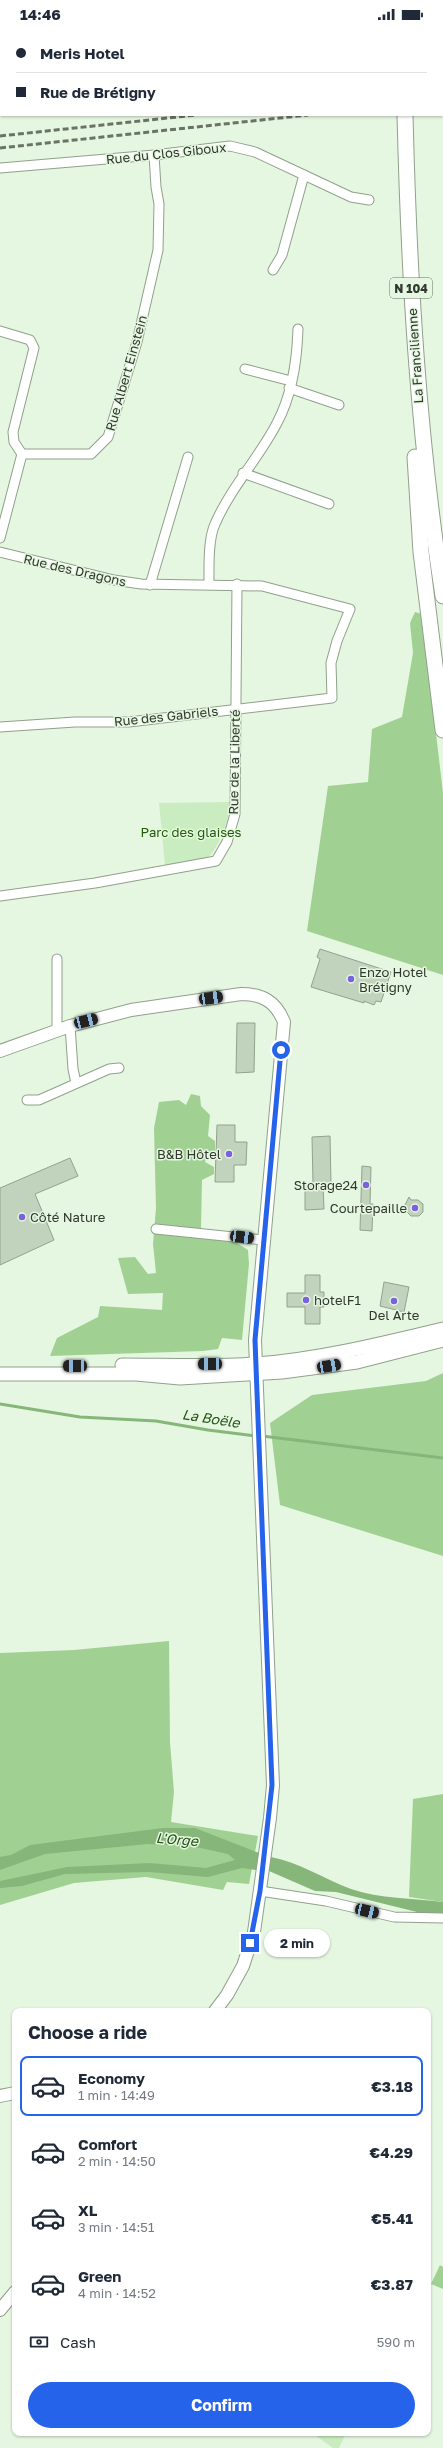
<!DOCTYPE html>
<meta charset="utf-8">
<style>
:root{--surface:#fff;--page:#f6f6f7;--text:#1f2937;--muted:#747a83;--line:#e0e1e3;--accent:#2563eb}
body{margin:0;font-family:"Golos Text",sans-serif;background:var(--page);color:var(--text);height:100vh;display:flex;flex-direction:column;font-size:15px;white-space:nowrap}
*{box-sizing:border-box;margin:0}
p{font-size:13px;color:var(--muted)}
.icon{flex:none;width:22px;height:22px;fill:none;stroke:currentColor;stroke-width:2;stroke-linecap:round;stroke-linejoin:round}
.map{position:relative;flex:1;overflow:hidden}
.sheet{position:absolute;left:12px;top:1980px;width:419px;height:428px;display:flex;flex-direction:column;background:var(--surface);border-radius:8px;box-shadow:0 1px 3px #0004}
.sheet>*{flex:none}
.hud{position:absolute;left:0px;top:0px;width:443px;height:88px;box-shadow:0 1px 3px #0004;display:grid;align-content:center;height:88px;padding:0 16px;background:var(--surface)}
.end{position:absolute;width:18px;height:18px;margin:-9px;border:5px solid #2563eb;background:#fff;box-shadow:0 0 0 2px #fff}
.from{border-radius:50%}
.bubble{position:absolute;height:28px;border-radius:14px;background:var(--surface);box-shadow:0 1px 3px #0004;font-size:13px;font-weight:700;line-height:28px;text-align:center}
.car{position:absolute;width:12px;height:24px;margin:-12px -6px;border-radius:5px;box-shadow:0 0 3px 1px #0007;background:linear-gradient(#222 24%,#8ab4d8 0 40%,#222 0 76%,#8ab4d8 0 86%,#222 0)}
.hud b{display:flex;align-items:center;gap:14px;height:38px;font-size:15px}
.hud b+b{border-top:1px solid var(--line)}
.hud i{width:10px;height:10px;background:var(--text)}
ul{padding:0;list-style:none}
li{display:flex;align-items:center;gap:12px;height:60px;margin:0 8px 6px;padding:0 8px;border:2px solid transparent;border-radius:8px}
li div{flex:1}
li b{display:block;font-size:15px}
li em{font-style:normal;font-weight:700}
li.active{border-color:var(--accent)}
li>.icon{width:36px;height:36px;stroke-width:1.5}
h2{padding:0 16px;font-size:18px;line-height:48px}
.pay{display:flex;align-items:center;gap:10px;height:44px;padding:0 16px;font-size:15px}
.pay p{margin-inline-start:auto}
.cta{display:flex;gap:8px;margin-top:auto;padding:8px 16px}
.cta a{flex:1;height:46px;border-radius:24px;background:var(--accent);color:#fff;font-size:16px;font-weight:700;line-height:46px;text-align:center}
.status{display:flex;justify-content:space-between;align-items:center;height:28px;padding:0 20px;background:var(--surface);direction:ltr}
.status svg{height:11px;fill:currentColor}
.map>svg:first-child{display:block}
.green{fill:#c9ecc0}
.forest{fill:#a0d193}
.water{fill:#86b679}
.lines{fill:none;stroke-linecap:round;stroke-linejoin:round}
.stream{stroke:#86b679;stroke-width:3}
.building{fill:#c1d3bc;stroke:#92a38d}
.minor-casing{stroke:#90a18b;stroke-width:11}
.tertiary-casing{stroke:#90a18b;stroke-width:14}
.secondary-casing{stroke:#90a18b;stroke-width:15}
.trunk-casing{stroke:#90a18b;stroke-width:17}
.minor{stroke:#fff;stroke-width:9}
.tertiary{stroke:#fff;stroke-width:12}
.secondary{stroke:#fff;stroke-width:13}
.trunk{stroke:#fff;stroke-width:15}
.rail{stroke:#697366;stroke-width:3;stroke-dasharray:6 3;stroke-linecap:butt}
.route{stroke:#2563eb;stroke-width:5}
.poi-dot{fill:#7b61dc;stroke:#e5f7e0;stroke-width:1.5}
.labels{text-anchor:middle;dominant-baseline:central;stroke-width:3;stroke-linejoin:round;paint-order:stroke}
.shield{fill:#e5f7e0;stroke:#667163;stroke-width:1}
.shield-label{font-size:12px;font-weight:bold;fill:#30372e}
.street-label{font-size:13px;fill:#30372e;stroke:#e5f7e0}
.park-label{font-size:13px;fill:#205d06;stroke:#e5f7e0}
.poi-label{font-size:13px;fill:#30372e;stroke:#e5f7e0;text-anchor:start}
.water-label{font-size:14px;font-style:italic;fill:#245216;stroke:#e5f7e0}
</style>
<div class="status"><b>14:46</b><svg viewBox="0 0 49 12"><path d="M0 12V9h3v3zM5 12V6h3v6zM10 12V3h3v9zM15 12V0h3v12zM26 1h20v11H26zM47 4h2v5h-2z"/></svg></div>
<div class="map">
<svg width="443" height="2420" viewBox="0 0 443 2420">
<rect width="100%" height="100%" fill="#e5f7e0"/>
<g class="green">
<path d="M230,774C229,793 221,814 209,829L196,833L165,837L159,775Z"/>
<polygon points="312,2405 346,2405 339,2420 333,2420"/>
</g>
<g class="forest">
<polygon points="415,584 422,586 443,765 443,947 307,903 328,758 368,754 372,701 402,689 413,625 410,595"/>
<polygon points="191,1066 200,1068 201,1078 210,1087 208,1108 215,1113 215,1125 207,1127 205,1134 214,1139 214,1146 202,1152 201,1200 205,1204 234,1213 248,1222 249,1236 242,1312 222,1310 218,1321 203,1323 50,1328 57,1310 98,1289 100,1278 162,1282 163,1265 128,1266 118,1230 135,1229 148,1246 156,1245 153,1216 156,1180 154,1100 159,1074 179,1072 186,1077"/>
<polygon points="443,1345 443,1528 280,1477 270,1395 312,1367 426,1353"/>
<polygon points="169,1613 170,1714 174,1764 171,1794 258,1808 249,1856 227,1854 223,1862 146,1849 74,1855 0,1877 0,1625 74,1622"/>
<polygon points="443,1766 443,1874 409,1869 413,1771"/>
<polygon points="440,2237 443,2239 443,2261 431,2256"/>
</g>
<g class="water">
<polygon points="163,1800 195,1800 259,1825 256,1842 242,1840 208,1849 149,1844 65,1846 22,1858 0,1860 0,1853 67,1839 150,1835 206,1840 235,1832 228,1826 191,1818 148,1816 45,1826 0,1842 0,1829 11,1827 30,1817"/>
<path d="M271,1829C299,1834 324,1851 351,1861C380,1871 413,1870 443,1874V1885H421L336,1864L315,1863L269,1843Z"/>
</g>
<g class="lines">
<g class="stream">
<polyline points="0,1376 80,1389 156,1393 208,1402 256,1408"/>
<polyline points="262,1408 443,1430"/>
</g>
</g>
<g class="building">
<polygon points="320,921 391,944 381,974 376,973 374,977 364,973 364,975 311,959 320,931 317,929"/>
<polygon points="237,995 255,995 254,1044 236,1045"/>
<polygon points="217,1097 235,1097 235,1114 247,1114 246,1137 234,1137 234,1154 215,1154"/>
<polygon points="330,1108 331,1156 323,1156 324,1181 305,1182 305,1156 313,1156 312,1109"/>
<polygon points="70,1130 78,1148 35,1166 54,1212 0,1237 0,1160"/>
<polygon points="362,1138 371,1139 370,1176 373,1176 372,1203 360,1202"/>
<polygon points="409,1169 411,1172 418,1172 423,1176 423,1184 419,1188 411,1188 407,1184 405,1177"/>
<polygon points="305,1247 320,1247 320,1264 324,1264 324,1279 320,1279 320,1296 305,1296 305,1279 287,1279 287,1265 305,1265"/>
<polygon points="384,1254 409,1259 404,1284 380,1278"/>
</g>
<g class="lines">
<g class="minor-casing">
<g id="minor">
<polyline points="0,34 1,34"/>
<polyline points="0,140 154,127 230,118 255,124 351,169 369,172"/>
<polyline points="273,242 282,227 304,147"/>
<polyline points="0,303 30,312 34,320 13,404 14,414 22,426"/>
<polyline points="245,341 291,353"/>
<polyline points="289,360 339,377"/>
<polyline points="243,445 329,476"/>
<polyline points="0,510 22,426 91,426 108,409 137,314 158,222 159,176 156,159 154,127"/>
<polyline points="0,524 114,552 141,556 262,558 350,581 337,613 331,635 332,670 129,694 75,694 0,699"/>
<path d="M209,556C209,539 208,511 215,496C231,459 259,430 277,395C292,367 297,332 298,301"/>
<polyline points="150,557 188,429"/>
<polyline points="0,868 95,855 216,833 227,814 235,786 237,556"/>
<polyline points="57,931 57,1003"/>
<polyline points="70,998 73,1041 76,1055"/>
<polyline points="27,1072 39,1072 109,1041 119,1040"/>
<polyline points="156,1201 263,1212"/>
<polyline points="260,1863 326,1873 394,1889 443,1890"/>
</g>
</g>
<g class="tertiary-casing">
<g id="tertiary">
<path d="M0,1023L70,998L131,982L241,966C263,966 276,974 284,994L255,1312L273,1757L270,1790L254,1904L243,1938L227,1967L215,1983"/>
<polyline points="0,2068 15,2065"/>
<polyline points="0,2282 15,2264"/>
</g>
</g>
<g class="secondary-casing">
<g id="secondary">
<path d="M122,1337C166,1337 212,1339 256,1336C319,1331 381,1316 443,1301"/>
<polyline points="0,1346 136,1346 180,1350 282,1344 357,1334 443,1312"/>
</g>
</g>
<g class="trunk-casing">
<g id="trunk">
<polyline points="403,0 403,1"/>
<path d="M405,87C409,250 418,407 443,568"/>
<polyline points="415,429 421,524 443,702"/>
</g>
</g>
<use href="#minor" class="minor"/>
<use href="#tertiary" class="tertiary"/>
<use href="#secondary" class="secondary"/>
<use href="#trunk" class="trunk"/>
<g class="rail">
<polyline points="442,61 443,61"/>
<polyline points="442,67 443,67"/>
<polyline points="0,108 196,87"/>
<polyline points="0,120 308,87"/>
</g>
</g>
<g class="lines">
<polyline class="route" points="250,1915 260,1863 272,1757 255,1312 281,1022"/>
</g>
<g class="poi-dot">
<circle cx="351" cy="951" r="4"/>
<circle cx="229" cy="1126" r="4"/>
<circle cx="366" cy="1157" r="4"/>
<circle cx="415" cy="1180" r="4"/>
<circle cx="22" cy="1189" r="4"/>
<circle cx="306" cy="1272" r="4"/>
<circle cx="394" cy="1273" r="4"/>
</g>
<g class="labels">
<rect class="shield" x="390" y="250" width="42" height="20" rx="3"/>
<g class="shield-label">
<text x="411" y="260">N 104</text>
</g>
<g class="street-label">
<text transform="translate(166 125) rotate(-6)">Rue du Clos Giboux</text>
<text transform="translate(415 328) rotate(-94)">La Francilienne</text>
<text transform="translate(126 345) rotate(-74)">Rue Albert Einstein</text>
<text transform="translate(75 542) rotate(13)">Rue des Dragons</text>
<text transform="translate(166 688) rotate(-6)">Rue des Gabriels</text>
<text transform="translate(234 734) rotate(-89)">Rue de la Liberté</text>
</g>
<g class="park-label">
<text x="191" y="804">Parc des glaises</text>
</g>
<g class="poi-label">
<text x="359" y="944">Enzo Hotel<tspan x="359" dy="15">Brétigny</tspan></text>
<text x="221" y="1126" text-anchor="end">B&amp;B Hôtel</text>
<text x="358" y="1157" text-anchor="end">Storage24</text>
<text x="407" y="1180" text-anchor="end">Courtepaille</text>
<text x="30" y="1189">Côté Nature</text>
<text x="314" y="1272">hotelF1</text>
<text x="394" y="1287" text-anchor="middle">Del Arte</text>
</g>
<g class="water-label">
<text transform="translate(211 1390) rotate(9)">La Boële</text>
<text transform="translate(177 1811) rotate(5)">L'Orge</text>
</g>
</g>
</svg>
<i class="end from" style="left:281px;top:1022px"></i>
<i class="end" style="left:250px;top:1915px"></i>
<div class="bubble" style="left:264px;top:1901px;width:66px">2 min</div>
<i class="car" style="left:211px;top:970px;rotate:82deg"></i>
<i class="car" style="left:86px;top:993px;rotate:76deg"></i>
<i class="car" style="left:242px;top:1209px;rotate:97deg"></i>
<i class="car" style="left:210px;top:1336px;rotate:270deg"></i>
<i class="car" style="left:75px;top:1338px;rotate:270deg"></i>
<i class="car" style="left:329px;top:1338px;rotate:80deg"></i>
<i class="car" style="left:367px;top:1883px;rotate:103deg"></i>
<div class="hud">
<b><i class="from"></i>Meris Hotel</b>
<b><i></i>Rue de Brétigny</b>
</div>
<section class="sheet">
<h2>Choose a ride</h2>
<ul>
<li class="active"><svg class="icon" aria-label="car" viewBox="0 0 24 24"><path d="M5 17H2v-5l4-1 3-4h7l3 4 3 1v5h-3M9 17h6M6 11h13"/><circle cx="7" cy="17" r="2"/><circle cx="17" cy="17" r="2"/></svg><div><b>Economy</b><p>1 min · 14:49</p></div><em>€3.18</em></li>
<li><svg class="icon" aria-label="car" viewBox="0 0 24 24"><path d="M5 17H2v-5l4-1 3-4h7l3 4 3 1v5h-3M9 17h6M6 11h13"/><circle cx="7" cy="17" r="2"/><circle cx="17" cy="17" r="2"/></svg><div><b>Comfort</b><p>2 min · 14:50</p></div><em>€4.29</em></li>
<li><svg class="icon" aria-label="car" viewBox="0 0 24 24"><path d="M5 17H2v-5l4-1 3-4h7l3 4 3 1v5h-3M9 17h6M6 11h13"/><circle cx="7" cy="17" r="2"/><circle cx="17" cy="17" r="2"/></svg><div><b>XL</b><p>3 min · 14:51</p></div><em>€5.41</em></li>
<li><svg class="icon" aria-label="car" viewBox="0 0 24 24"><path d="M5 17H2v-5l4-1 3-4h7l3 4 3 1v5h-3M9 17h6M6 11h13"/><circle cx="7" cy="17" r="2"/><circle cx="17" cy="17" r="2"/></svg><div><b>Green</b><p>4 min · 14:52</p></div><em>€3.87</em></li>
</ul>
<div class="pay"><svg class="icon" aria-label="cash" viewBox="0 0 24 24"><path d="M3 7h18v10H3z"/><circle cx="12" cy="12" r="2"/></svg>Cash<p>590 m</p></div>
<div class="cta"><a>Confirm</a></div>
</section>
</div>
